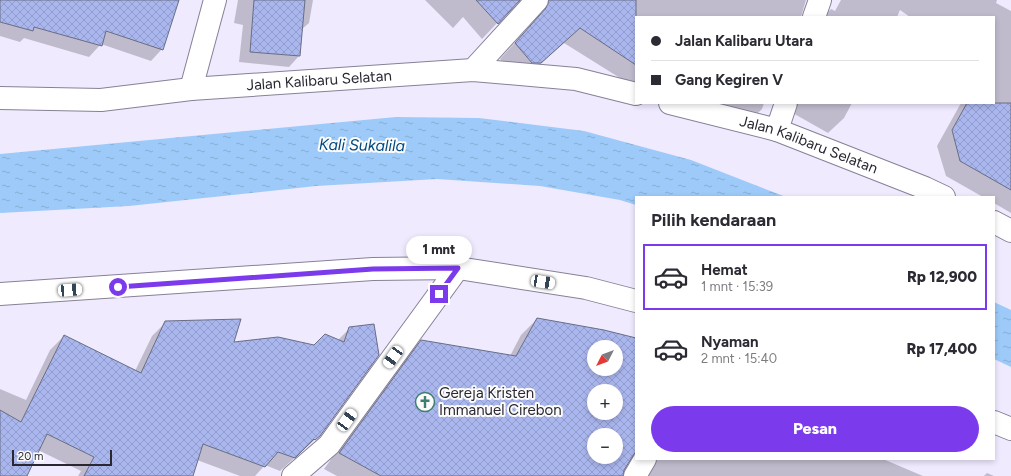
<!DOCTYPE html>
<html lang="id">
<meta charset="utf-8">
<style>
:root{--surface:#fff;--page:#f7f7f7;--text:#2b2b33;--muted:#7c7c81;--line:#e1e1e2;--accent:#7c3aed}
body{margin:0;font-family:Figtree,sans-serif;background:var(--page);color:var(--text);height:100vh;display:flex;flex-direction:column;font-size:15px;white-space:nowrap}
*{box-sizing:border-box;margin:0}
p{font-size:13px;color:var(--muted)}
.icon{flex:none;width:22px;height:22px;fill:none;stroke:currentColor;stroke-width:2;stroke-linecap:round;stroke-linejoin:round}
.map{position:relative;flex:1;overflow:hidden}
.panel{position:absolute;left:635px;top:196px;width:360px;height:264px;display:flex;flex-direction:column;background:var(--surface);border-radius:0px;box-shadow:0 2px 6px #0003}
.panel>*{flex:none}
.banner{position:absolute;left:635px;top:16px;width:360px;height:88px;border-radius:0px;box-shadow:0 2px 6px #0003;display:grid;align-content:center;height:88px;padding:0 16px;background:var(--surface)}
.needle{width:26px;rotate:228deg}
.fabs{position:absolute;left:587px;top:340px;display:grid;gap:8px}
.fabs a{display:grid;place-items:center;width:36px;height:36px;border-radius:50%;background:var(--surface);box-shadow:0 2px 6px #0003;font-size:20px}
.scale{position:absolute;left:12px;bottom:10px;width:100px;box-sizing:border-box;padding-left:4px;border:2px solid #2a2731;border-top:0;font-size:11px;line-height:14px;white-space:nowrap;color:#2a2731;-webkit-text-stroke:3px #fbfbfb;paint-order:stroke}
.end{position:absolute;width:18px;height:18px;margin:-9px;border:5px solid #7c3aed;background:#fff;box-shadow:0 0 0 2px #fff}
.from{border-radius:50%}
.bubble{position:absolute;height:28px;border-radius:14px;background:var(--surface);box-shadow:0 2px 6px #0003;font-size:13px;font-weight:800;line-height:28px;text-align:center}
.car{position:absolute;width:12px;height:24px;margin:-12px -6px;border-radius:5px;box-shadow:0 0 3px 1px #0007;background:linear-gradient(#fff 24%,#345 0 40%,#fff 0 76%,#345 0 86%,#fff 0)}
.banner b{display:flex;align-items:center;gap:14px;height:38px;font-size:15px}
.banner b+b{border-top:1px solid var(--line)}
.banner i{width:10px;height:10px;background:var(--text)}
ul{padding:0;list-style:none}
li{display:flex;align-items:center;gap:12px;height:66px;margin:0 8px 6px;padding:0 8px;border:2px solid transparent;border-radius:0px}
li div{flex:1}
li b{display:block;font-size:15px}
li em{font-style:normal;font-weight:800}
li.current{border-color:var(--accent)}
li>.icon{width:36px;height:36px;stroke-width:1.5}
h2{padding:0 16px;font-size:18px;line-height:48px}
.action{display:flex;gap:8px;margin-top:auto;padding:8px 16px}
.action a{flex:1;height:46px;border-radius:24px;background:var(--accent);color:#fff;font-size:16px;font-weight:800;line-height:46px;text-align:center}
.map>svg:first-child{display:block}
.water{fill:url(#water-ripples)}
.shadow{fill:#0003;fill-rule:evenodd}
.building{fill:url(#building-cross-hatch);stroke:#686e85;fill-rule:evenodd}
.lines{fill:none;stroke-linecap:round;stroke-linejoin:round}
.minor-casing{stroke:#878097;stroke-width:24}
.minor{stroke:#fff;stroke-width:22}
.route{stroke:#7c3aed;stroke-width:5}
.labels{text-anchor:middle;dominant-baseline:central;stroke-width:4;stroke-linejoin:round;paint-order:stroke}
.street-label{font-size:15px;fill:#2a2731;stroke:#fbfbfb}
.poi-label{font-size:15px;fill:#2a2731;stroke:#fbfbfb;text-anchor:start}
.water-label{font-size:16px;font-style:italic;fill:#00477e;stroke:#fbfbfb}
</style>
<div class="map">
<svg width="1011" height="476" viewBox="0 0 1011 476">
<defs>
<pattern id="water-ripples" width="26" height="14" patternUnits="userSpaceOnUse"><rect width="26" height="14" fill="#9dcaf9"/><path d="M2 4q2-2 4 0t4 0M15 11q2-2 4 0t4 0" fill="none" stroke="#87aed6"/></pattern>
<pattern id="building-cross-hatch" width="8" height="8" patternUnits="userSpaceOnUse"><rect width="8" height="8" fill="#aab6ee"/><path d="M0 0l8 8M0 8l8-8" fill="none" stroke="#929ccd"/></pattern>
</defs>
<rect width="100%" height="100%" fill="#f0eaff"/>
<g class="water">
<polygon points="396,117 479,118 584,131 691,160 786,197 636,197 636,205 620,200 540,186 437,179 316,186 129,206 0,213 0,154"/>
<polygon points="994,302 1011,310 1011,367 994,359"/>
</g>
<g class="shadow">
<polygon points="0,0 178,0 162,49 151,61 101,44 89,57 24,38 20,42 0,36"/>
<polygon points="238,0 313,0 309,23 301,30 299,56 289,67 239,62 243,25 234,23"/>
<polygon points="425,0 806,0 801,17 636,17 636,88 564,43 525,78 517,77 500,59 532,24 535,18 524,2 515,4 482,39 463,17 453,28"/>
<polygon points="841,0 997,0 996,3 1011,11 1011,213 994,203 994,197 983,197 946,176 937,146 961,103 994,103 994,17 910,17 900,10 897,17 823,17 831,9 835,11"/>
<polygon points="688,103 764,103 762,109 747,124"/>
<polygon points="775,103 852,103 844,118 828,133"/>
<path d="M537,319L636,339V459H883L923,476H642L636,464L629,462L622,476H337L324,469L405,357L421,341L510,356L521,335ZM594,347H616V369H594ZM594,391H616V413H594ZM594,435H616V457H594Z"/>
<polygon points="166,322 233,343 314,346 338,340 350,328 319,436 280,471 265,465 255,476 240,476 197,460 191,476 78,476 81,471 38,450 26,476 0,476 0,389 26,400 50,350 64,336 135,371 152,336"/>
<polygon points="987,473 994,476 984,476"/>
</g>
<g class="building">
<polygon points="0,0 179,0 163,50 106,31 102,46 34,27 33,31 0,22"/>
<polygon points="254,0 305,0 300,56 250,52"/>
<polygon points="476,0 520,0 498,24"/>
<polygon points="549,0 636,0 636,65 580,28 541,63 532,63 515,43 546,8"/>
<polygon points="967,103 1011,103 1011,190 960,161 952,130"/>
<path d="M537,318L604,330L636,338V451L624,470L623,476H381L339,453L421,340L516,356ZM594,347H616V369H594ZM594,391H616V413H594ZM594,435H616V457H594Z"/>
<polygon points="241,319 234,342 278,337 314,345 325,334 344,342 349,327 374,324 379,355 320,436 315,440 314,439 295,458 278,452 265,467 203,444 193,476 84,476 94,457 47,434 27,476 0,476 0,410 21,422 64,335 141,373 165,321"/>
</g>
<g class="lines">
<g class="minor-casing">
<g id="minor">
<polyline points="814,17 820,0"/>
<polyline points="473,70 537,0"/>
<polyline points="191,89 215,0"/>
<path id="s1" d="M0,98L101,100L191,89L473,70L576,79L636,94"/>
<path id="s2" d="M670,103L777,130L925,188L944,197"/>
<polyline points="777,130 786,103"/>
<polyline points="994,222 1011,231"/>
<polyline points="0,294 373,269 458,268 586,288 636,301"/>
<polyline points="994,422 1011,429"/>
<polyline points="293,476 329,445 458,268"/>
<polyline points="635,476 645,459"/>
</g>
</g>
<use href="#minor" class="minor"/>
</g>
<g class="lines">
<polyline class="route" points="118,287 373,269 458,268 439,294"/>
</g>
<defs>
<g id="church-ring" transform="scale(1)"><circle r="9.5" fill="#fbfbfb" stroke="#3e7f6f" stroke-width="1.5"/><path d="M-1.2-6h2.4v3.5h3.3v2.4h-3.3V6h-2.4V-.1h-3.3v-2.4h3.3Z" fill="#3e7f6f"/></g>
</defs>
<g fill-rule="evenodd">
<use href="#church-ring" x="425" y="402"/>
</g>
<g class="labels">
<g class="street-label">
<text stroke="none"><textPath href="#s1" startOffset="320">Jalan Kalibaru Selatan</textPath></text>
<text stroke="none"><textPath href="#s2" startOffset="145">Jalan Kalibaru Selatan</textPath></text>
</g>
<g class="poi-label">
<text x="439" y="393">Gereja Kristen<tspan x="439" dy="17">Immanuel Cirebon</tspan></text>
</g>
<g class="water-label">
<text transform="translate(362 145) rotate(1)">Kali Sukalila</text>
</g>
</g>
</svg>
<div class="fabs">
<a><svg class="needle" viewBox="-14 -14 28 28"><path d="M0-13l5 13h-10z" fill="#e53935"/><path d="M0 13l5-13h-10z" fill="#7c7c81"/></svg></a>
<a>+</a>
<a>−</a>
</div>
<div class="scale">20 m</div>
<i class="end from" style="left:118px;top:287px"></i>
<i class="end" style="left:439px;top:294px"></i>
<div class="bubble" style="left:406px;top:236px;width:66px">1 mnt</div>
<i class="car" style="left:543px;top:282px;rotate:99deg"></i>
<i class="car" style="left:70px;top:290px;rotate:86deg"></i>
<i class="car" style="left:393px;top:357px;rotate:216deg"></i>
<i class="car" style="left:347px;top:420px;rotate:36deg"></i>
<div class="banner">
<b><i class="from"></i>Jalan Kalibaru Utara</b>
<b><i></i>Gang Kegiren V</b>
</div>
<section class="panel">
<h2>Pilih kendaraan</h2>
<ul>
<li class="current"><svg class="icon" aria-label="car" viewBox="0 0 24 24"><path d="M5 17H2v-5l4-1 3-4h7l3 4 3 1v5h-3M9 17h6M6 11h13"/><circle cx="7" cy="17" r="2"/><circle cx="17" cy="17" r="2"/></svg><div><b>Hemat</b><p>1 mnt · 15:39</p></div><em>Rp 12,900</em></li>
<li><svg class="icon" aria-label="car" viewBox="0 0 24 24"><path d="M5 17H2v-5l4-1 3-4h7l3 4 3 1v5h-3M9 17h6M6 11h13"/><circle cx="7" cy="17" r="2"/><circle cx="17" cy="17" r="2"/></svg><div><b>Nyaman</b><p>2 mnt · 15:40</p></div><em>Rp 17,400</em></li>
</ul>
<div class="action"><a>Pesan</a></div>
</section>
</div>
